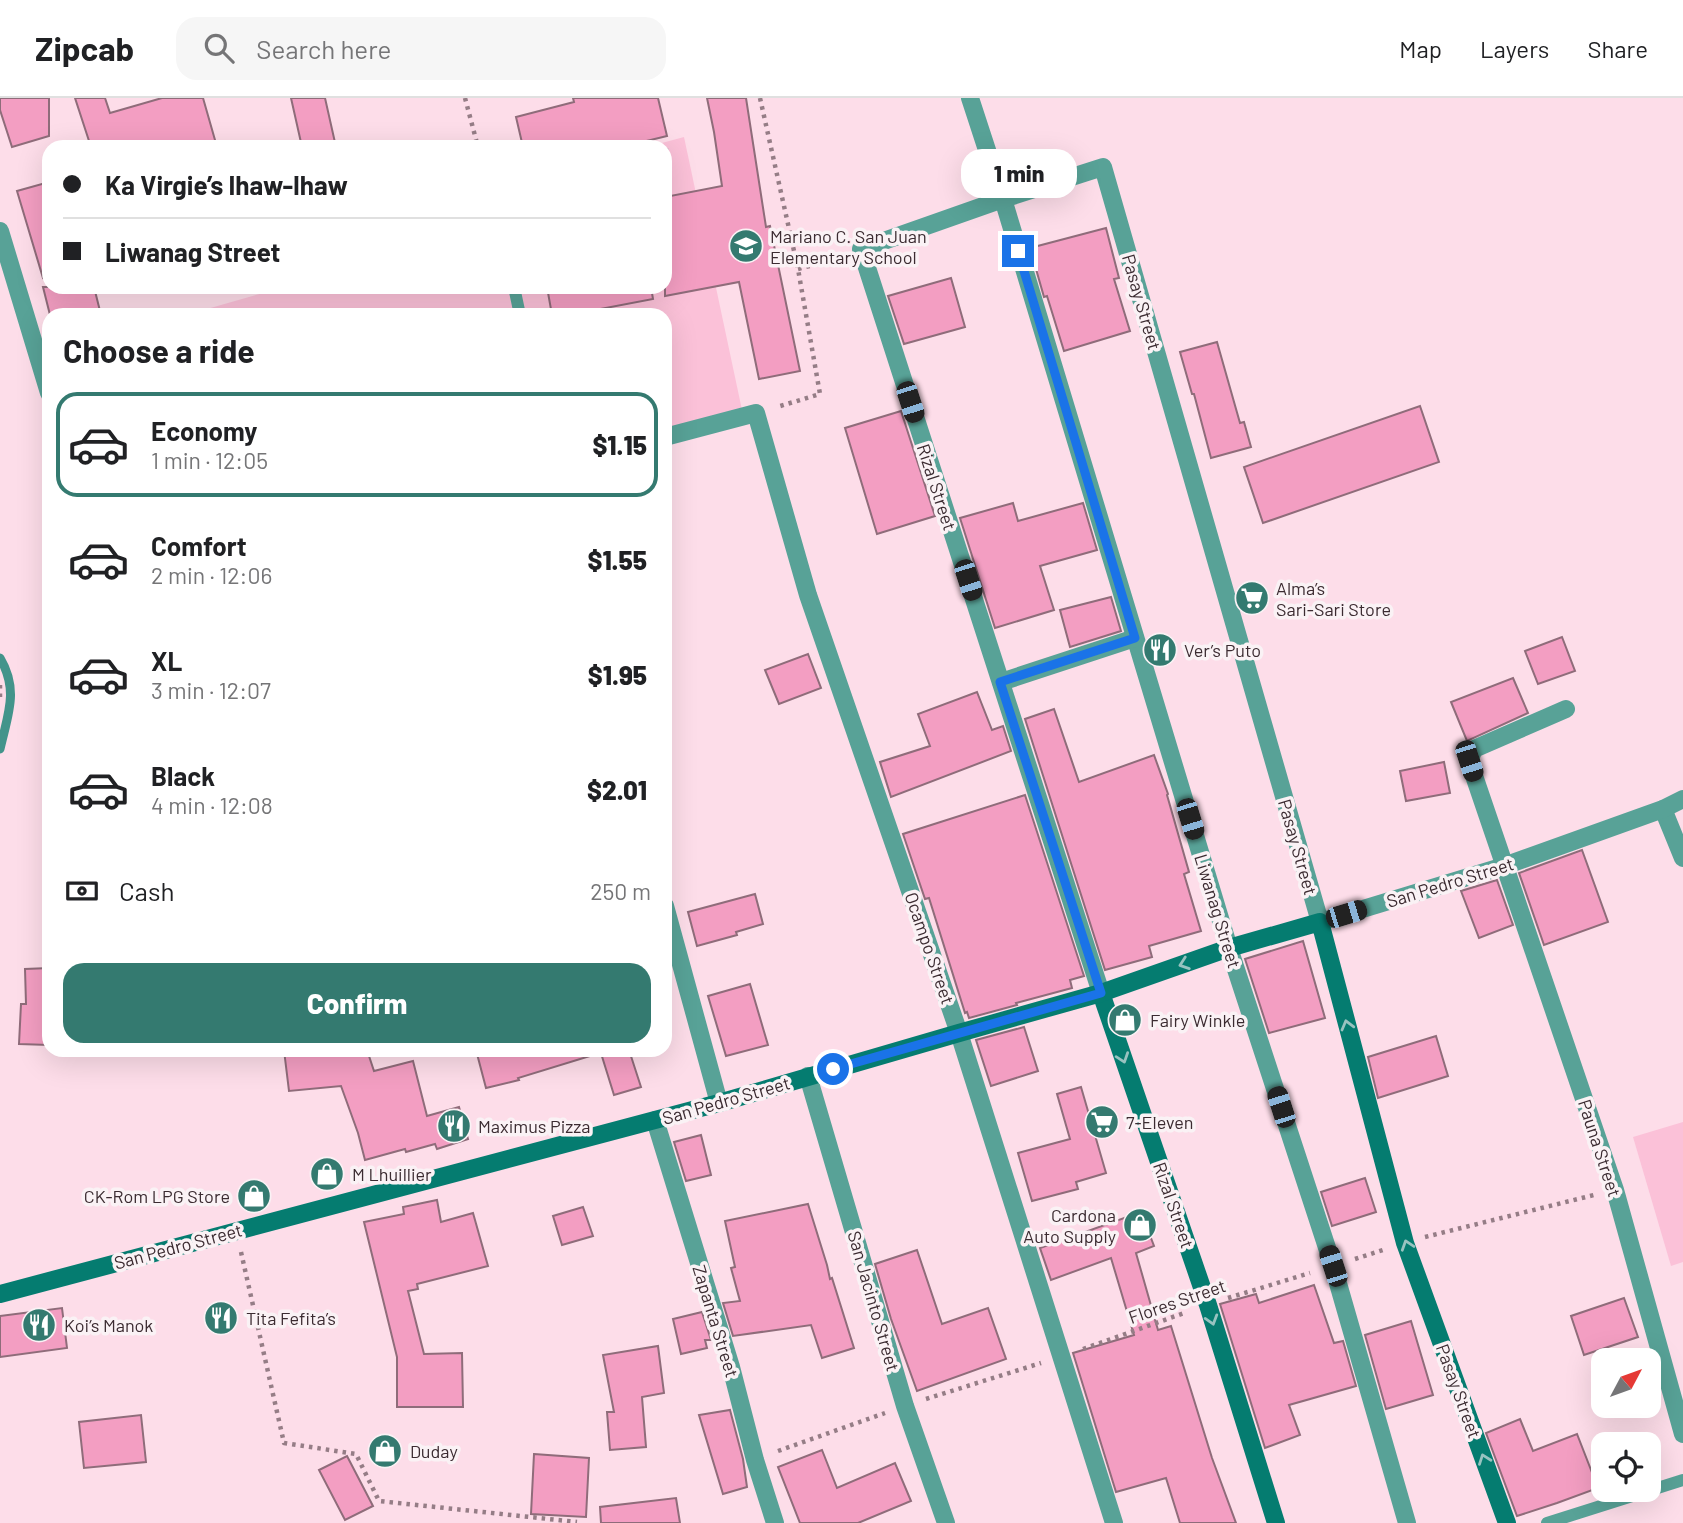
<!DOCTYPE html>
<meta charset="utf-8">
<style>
:root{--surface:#fff;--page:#f6f6f6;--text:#202124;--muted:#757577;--line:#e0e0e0;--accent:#347a70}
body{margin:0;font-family:Barlow,sans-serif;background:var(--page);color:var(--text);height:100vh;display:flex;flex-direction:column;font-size:26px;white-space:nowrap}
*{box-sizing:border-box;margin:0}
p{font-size:23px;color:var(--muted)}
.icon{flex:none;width:38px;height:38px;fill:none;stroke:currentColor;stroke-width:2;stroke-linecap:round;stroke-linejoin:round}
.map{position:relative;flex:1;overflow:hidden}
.panel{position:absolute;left:42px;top:210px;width:630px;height:749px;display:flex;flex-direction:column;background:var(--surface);border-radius:21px;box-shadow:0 7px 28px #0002}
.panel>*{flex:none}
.top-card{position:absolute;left:42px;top:42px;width:630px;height:154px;border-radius:21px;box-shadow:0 7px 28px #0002;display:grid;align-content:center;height:154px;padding:0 21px;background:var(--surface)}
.needle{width:46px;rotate:49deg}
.fabs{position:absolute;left:1591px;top:1250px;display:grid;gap:14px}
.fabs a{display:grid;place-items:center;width:70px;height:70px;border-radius:14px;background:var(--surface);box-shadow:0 7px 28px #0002;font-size:35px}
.end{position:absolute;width:32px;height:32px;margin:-16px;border:9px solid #1a73e8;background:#fff;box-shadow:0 0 0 4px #fff}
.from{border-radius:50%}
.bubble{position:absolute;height:49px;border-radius:21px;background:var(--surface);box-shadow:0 7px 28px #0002;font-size:23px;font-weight:800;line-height:49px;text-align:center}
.car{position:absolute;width:21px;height:42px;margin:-21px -10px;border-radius:9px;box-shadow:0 0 5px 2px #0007;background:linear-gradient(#222 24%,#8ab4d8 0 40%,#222 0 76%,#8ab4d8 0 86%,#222 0)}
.top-card b{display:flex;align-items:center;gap:24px;height:66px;font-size:26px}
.top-card b+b{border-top:2px solid var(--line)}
.top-card i{width:18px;height:18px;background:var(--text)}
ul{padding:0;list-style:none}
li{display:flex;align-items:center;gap:21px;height:105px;margin:0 14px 10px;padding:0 7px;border:4px solid transparent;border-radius:21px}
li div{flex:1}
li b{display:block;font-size:26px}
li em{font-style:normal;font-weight:800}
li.on{border-color:var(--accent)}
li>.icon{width:63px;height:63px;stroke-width:1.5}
h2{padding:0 21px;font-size:32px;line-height:84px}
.pay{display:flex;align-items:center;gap:18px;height:77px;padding:0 21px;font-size:26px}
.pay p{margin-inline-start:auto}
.primary-button{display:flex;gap:14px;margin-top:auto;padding:14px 21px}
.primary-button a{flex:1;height:80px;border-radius:21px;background:var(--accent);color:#fff;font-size:28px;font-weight:800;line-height:80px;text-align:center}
header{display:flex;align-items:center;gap:42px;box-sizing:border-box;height:98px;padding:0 35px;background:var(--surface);border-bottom:2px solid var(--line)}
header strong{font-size:33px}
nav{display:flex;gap:38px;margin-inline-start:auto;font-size:24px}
.search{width:490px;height:63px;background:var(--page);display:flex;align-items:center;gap:18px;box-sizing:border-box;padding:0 24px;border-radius:21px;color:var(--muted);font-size:26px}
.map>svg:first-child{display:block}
.green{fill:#fbc1d8}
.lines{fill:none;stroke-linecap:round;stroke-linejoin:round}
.stream{stroke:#43948b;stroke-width:9}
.building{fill:#f39ec2;stroke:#8f6c7a;stroke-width:2}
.path{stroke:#957d86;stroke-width:4.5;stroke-dasharray:3.5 5;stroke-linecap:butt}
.lane{stroke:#58a297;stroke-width:12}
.street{stroke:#58a297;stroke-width:18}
.secondary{stroke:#057c70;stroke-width:18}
.oneway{stroke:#98c3c0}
.route{stroke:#1a73e8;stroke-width:9}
.labels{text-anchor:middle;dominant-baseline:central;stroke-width:7;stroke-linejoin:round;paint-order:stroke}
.poi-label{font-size:18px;fill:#3b2b31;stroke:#faf2f5;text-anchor:start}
.street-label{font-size:18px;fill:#3b2b31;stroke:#faf2f5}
</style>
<header>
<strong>Zipcab</strong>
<div class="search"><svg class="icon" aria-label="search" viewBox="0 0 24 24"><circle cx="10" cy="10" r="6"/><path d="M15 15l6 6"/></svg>Search here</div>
<nav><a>Map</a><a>Layers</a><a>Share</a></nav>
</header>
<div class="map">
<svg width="1683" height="1425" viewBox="0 0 1683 1425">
<rect width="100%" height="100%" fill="#fddde9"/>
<g class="green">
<polygon points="684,39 742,312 665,332 665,217 186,217 284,189 665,189 665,49 647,49"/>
<polygon points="1683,1024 1683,1164 1671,1168 1633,1039"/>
</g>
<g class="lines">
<path class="stream" d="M0,560C19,592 8,616 0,651"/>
</g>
<g class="building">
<polygon points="0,0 49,0 49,38 12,49 0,12"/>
<polygon points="75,0 105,0 110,15 162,0 203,0 217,49 91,49"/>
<polygon points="291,0 325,0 336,49 302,49"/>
<polygon points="573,0 658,0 667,38 622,49 523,49 516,19 574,4"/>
<polygon points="707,0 746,0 766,129 770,128 800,273 759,281 739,184 665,198 665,99 722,88 714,34"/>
<polygon points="49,84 49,179 43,180 17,93"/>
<polygon points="1106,130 1119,180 1114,181 1130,233 1064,253 1047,198 1044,199 1030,150"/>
<polygon points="951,180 965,229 904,246 888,198"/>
<polygon points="43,189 94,189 101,217 50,217"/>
<polygon points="547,189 651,189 653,201 569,217 552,217"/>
<polygon points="1217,244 1240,325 1244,324 1251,349 1211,360 1194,296 1192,296 1180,254"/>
<polygon points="1420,308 1439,364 1263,425 1244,369"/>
<polygon points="901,313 935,418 877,436 845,330"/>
<polygon points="1013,405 1018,423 1083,405 1097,452 1040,468 1054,512 995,530 960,420"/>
<polygon points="1111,499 1121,533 1070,549 1060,512"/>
<polygon points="1562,539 1575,573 1538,586 1525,553"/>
<polygon points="808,556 821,590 779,606 765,572"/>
<polygon points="1513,580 1528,615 1467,643 1451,604"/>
<polygon points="977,594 992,632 1003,628 1011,653 891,699 880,664 930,648 918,616"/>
<polygon points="1054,611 1079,684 1154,657 1168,696 1167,697 1189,774 1184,776 1201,833 1149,848 1152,859 1105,872 1025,621"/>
<polygon points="1444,664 1450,695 1406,703 1400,673"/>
<polygon points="1025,697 1084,878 1070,882 1072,890 1016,905 1017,907 969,920 967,914 965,915 929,800 925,801 903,736"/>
<polygon points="1582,752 1608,824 1544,847 1519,775"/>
<polygon points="1497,782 1513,827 1479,840 1461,793"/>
<polygon points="755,796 763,826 736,834 737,837 697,848 688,814"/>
<polygon points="1303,843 1325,920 1269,935 1245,861"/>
<polygon points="49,870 49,947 19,946 21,906 26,906 25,871"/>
<polygon points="750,886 768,947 726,958 708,898"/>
<polygon points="1024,929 1038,973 991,988 976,942"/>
<polygon points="1436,938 1448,978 1378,1000 1368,959"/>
<polygon points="284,952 367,952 374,973 413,963 427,1018 459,1009 468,1041 437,1051 435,1046 406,1054 405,1051 365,1062 358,1035 341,988 289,993"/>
<polygon points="476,952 590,952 590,958 518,980 519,982 486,990"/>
<polygon points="600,952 629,952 641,989 614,997"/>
<polygon points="1081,989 1106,1075 1076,1084 1078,1091 1032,1103 1018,1055 1070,1041 1057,996"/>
<polygon points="701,1037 711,1077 686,1083 674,1044"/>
<polygon points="1365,1080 1376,1114 1332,1128 1321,1094"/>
<polygon points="437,1102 441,1124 473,1115 488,1168 417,1186 418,1191 408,1193 424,1256 462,1255 463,1309 397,1309 397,1259 364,1124 404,1116 403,1109"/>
<polygon points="808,1106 827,1167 830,1181 832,1180 854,1250 822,1260 811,1227 733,1238 723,1205 740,1203 731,1170 735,1169 725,1123"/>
<polygon points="583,1109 593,1138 562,1147 553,1118"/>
<polygon points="1141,1114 1154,1148 1136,1155 1158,1232 1171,1228 1212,1360 1236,1425 1180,1425 1166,1380 1116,1394 1073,1255 1134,1237 1111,1160 1051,1182 1040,1150"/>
<polygon points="917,1152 942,1226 988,1210 1006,1261 917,1293 891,1221 875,1166"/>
<polygon points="1314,1187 1334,1245 1343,1243 1356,1288 1289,1307 1300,1337 1265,1350 1220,1206 1256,1196 1259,1205"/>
<polygon points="1624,1200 1638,1239 1584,1257 1571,1218"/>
<polygon points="62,1210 67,1250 0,1259 0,1218"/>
<polygon points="702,1214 711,1242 705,1242 707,1250 681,1256 673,1221"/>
<polygon points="1411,1223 1433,1297 1386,1311 1365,1237"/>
<polygon points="658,1248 664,1295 642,1299 646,1349 610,1352 607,1314 614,1314 603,1257"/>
<polygon points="730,1312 743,1361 747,1389 723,1396 699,1317"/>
<polygon points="141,1317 146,1364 84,1370 79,1324"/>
<polygon points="1520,1321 1533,1353 1577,1336 1598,1390 1557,1405 1517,1418 1486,1335"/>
<polygon points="822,1352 837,1390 895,1365 911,1403 858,1425 800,1425 778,1369"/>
<polygon points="534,1356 589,1360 586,1419 531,1416"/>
<polygon points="347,1358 373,1408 345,1422 319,1372"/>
<polygon points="676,1400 680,1425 601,1425 600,1409"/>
</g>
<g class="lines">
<g class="path">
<polyline points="465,0 478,49"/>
<polyline points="760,0 798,171 820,296 777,309"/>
<polyline points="665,53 671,52"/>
<polyline points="798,171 840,160"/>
<polyline points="0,587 0,599"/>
<polyline points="1425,1139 1594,1097"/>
<polyline points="241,1154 284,1345 356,1356 379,1403 577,1424"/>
<polyline points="1355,1161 1383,1152"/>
<polyline points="1228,1200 1310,1175"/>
<polyline points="1083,1251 1187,1214"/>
<polyline points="926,1301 1041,1265"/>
<polyline points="778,1353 885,1315"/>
</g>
<g class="lane">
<polyline points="514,189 520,217"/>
<polyline points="1547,1425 1683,1382"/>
</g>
<g class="street">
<polyline points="970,0 1003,101 1229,850 1333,1168 1407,1425"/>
<polyline points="0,133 49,295"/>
<polyline points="665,339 756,315 808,497 959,935 1114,1425"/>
<polyline points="1001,584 1135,540"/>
<polyline points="1566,611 1474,651 1469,663 1615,1092 1683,1336"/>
<polyline points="1663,711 1683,760"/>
<polyline points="665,808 719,1005"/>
<polyline points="1101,895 861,151 1003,101 1103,69 1320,824 1504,768 1663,711 1683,701"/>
<polyline points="808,978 905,1308 946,1425"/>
<polyline points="655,1022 731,1269 755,1362 775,1425"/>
</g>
<g class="secondary">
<polyline points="1101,895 1208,1207 1276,1425"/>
<polyline points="0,1196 719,1005 959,935 1101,895 1229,850 1320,824 1405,1145 1507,1425"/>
</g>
</g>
<defs><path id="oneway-chevron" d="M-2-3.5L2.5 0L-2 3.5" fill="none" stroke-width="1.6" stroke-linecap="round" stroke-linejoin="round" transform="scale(1.75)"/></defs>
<g class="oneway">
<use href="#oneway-chevron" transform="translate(1184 866) rotate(161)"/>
<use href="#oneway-chevron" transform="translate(1347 927) rotate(-105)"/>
<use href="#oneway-chevron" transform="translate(1123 960) rotate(71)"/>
<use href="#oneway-chevron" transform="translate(1407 1147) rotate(-108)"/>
<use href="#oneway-chevron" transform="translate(1212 1222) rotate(73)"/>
<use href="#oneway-chevron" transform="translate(1484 1361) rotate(-110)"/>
</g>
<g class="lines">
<polyline class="route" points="833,971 1101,895 1000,584 1135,540 1018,153"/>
</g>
<defs>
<g id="school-disc" transform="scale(1.75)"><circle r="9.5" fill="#347a70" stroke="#faf2f5"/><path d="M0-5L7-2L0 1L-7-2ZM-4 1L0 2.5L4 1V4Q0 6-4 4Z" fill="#fff"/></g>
<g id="supermarket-disc" transform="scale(1.75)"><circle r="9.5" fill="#347a70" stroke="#faf2f5"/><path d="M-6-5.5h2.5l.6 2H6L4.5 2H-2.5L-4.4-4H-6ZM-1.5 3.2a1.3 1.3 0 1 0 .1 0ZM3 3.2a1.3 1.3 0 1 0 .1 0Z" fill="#fff"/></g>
<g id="restaurant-disc" transform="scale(1.75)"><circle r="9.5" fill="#347a70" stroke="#faf2f5"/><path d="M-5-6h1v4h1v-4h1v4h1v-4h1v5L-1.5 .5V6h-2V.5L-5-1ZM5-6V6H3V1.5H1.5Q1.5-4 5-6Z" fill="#fff"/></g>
<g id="shop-disc" transform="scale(1.75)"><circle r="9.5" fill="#347a70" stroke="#faf2f5"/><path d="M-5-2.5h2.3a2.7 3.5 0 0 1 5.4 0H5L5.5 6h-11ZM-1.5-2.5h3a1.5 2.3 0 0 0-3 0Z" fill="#fff"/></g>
</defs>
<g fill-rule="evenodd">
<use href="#school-disc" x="746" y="148"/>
<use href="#supermarket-disc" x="1252" y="500"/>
<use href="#restaurant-disc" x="1160" y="552"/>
<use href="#shop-disc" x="1125" y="922"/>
<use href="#supermarket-disc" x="1102" y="1024"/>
<use href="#restaurant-disc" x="454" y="1028"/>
<use href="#shop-disc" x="327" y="1076"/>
<use href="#shop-disc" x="254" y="1098"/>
<use href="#shop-disc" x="1140" y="1127"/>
<use href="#restaurant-disc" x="221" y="1220"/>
<use href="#restaurant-disc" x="39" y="1227"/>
<use href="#shop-disc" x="385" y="1353"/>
</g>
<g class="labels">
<g class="poi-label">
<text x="770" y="138">Mariano C. San Juan<tspan x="770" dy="21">Elementary School</tspan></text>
<text x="1276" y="490">Alma’s<tspan x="1276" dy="21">Sari-Sari Store</tspan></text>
<text x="1184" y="552">Ver’s Puto</text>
<text x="1150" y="922">Fairy Winkle</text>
<text x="1126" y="1024">7-Eleven</text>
<text x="478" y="1028">Maximus Pizza</text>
<text x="352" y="1076">M Lhuillier</text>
<text x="230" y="1098" text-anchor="end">CK-Rom LPG Store</text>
<text x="1116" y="1117" text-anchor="end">Cardona<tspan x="1116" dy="21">Auto Supply</tspan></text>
<text x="246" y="1220">Tita Fefita’s</text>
<text x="64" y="1227">Koi’s Manok</text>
<text x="410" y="1353">Duday</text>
</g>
<g class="street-label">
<text transform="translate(1142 204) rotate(74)">Pasay Street</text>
<text transform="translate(937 389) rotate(72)">Rizal Street</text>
<text transform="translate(1298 749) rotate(74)">Pasay Street</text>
<text transform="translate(1450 784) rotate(-17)">San Pedro Street</text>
<text transform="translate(1218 813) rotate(73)">Liwanag Street</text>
<text transform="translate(930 850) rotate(71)">Ocampo Street</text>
<text transform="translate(726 1002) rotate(-16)">San Pedro Street</text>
<text transform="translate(1600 1050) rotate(72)">Pauna Street</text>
<text transform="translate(1174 1107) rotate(71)">Rizal Street</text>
<text transform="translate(178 1148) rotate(-15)">San Pedro Street</text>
<text transform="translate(874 1203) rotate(74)">San Jacinto Street</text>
<text transform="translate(1177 1203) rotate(-19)">Flores Street</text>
<text transform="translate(716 1223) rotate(73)">Zapanta Street</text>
<text transform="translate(1459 1293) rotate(70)">Pasay Street</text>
</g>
</g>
</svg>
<div class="fabs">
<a><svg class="needle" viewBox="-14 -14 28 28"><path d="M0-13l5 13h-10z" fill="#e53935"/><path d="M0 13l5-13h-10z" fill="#757577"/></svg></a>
<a><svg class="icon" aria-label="locate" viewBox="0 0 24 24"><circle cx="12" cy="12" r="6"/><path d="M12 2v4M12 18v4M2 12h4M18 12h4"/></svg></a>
</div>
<i class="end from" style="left:833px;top:971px"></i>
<i class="end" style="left:1018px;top:153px"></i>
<div class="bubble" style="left:961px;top:51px;width:116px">1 min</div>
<i class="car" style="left:910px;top:304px;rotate:162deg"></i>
<i class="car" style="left:968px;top:482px;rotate:162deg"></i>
<i class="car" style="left:1469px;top:663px;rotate:162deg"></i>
<i class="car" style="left:1190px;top:721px;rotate:163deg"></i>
<i class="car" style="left:1346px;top:816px;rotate:73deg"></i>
<i class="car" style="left:1281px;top:1009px;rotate:342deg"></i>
<i class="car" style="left:1333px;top:1168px;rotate:342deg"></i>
<div class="top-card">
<b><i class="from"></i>Ka Virgie’s Ihaw-Ihaw</b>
<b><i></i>Liwanag Street</b>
</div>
<section class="panel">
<h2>Choose a ride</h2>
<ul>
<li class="on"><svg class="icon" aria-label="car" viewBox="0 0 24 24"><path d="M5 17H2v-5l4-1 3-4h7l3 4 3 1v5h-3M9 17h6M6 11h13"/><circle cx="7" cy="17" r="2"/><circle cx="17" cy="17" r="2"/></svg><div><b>Economy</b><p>1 min · 12:05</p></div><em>$1.15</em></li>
<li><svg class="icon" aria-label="car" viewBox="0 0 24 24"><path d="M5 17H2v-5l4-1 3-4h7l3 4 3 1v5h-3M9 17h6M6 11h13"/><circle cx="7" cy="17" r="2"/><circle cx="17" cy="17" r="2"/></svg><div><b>Comfort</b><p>2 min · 12:06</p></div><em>$1.55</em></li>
<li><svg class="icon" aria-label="car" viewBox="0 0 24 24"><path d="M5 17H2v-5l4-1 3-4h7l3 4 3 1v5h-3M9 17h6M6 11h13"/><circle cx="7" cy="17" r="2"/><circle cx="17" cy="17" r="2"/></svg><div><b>XL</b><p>3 min · 12:07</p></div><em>$1.95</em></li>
<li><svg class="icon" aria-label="car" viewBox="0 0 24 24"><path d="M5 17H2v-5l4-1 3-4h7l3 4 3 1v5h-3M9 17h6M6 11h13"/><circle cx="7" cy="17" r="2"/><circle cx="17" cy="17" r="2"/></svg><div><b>Black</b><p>4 min · 12:08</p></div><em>$2.01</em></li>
</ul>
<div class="pay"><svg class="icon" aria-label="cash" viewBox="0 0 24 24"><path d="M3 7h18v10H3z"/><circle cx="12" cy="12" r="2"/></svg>Cash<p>250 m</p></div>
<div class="primary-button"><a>Confirm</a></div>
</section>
</div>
